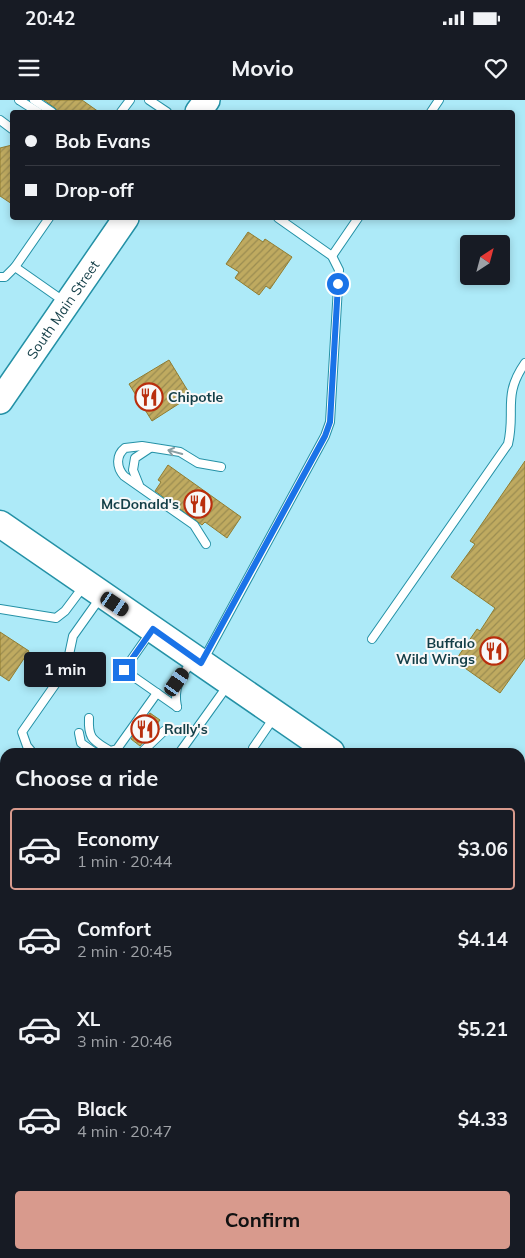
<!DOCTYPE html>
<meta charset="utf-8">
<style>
:root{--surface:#171b24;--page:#20242c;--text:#f1f3f6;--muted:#9ea1a6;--line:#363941;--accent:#d89a8d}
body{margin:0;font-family:Mulish,sans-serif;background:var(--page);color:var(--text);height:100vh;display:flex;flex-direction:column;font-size:19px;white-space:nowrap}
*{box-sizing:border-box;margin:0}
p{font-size:16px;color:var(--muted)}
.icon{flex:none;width:28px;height:28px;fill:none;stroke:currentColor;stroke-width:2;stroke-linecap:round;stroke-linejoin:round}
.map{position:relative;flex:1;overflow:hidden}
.details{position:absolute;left:0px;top:648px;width:525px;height:511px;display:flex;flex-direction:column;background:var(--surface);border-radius:15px 15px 0 0;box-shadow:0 2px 8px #0003}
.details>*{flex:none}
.hud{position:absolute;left:10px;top:10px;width:505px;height:110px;border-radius:5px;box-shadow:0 2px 8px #0003;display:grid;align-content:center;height:110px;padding:0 15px;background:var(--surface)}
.needle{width:32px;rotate:36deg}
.fabs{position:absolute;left:460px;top:135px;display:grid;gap:10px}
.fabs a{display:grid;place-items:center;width:50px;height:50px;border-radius:5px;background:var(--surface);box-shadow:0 2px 8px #0003;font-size:25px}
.end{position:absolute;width:22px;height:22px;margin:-11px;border:6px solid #1a73e8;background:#fff;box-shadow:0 0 0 2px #fff}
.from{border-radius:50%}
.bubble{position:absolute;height:35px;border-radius:5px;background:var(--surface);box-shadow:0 2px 8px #0003;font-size:16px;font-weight:700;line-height:35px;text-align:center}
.car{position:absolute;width:15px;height:30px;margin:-15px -8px;border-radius:6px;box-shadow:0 0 4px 1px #0007;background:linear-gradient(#222 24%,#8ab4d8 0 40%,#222 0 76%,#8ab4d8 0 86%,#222 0)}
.hud b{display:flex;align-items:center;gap:18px;height:48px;font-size:19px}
.hud b+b{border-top:1px solid var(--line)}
.hud i{width:12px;height:12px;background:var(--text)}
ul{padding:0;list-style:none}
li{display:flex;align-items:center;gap:15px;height:82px;margin:0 10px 8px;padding:0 5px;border:2px solid transparent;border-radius:5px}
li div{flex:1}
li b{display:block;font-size:19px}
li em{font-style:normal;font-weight:700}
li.on{border-color:var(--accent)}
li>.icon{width:45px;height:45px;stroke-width:1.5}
h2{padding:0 15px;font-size:22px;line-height:60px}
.button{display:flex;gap:10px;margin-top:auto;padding:10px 15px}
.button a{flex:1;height:58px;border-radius:5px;background:var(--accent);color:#111;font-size:20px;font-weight:700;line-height:58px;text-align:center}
.status{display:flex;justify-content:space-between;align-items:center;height:35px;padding:0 25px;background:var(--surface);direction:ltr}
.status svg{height:14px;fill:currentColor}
header{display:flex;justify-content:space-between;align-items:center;height:65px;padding:0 15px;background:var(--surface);font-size:22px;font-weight:700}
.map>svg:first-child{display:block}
.built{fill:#adeaf8;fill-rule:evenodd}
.building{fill:url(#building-hatch);stroke:#907c30}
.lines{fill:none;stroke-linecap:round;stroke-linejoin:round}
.service-casing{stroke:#2491a6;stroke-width:10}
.minor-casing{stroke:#2491a6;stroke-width:19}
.primary-casing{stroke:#2491a6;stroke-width:28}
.trunk-casing{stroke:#2491a6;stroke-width:29}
.service{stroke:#fff;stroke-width:8}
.minor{stroke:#fff;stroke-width:16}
.primary{stroke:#fff;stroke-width:25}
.trunk{stroke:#fff;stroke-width:26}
.oneway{stroke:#899ea3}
.route{stroke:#1a73e8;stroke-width:6}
.labels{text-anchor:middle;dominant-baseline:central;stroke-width:4;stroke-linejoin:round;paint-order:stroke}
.street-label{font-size:14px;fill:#133e47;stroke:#f8f8f8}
.poi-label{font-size:14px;font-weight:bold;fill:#133e47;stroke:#f8f8f8;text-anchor:start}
</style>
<div class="status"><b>20:42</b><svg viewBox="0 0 49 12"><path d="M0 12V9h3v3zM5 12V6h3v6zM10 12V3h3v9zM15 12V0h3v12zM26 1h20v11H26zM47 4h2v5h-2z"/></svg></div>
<header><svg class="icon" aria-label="menu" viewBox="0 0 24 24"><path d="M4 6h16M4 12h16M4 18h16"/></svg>Movio<svg class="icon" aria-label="heart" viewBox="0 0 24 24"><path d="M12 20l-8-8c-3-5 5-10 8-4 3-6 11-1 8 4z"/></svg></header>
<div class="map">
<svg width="525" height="1158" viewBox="0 0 525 1158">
<defs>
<pattern id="building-hatch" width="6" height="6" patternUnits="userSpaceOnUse" patternTransform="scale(1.25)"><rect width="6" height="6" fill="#bfaa60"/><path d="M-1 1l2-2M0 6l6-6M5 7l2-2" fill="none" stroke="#9a8c51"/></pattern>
</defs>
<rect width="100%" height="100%" fill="#cef2fb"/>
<path class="built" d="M0,0H525V1158H310L304,1154H520V652H5V948L0,945ZM12,12H512V118H12ZM469,144H501V176H469Z"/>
<g class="building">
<polygon points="44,0 82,0 99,12 58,12 55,8"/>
<polygon points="12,45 12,104 0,96 0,48"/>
<polygon points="248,132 263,142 265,139 292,157 270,189 266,186 259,195 235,178 239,172 226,164"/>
<polygon points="169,260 191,296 152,321 129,284"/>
<polygon points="525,361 525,558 500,593 455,561 477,529 480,531 495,508 451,477 475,444 470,441"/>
<polygon points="168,365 241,417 227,438 205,422 202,425 155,391 161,382 158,380"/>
<polygon points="0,532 29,551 9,581 0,575"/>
<polygon points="150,613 160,620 140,646 131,639"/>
</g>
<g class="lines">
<g class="service-casing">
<g id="service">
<polyline points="19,0 38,12"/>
<polyline points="34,0 52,12"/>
<polyline points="149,0 167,12"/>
<polyline points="121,12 130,0"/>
<polyline points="431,12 439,0"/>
<polyline points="0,20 12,29"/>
<polyline points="332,156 358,118"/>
<polyline points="15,167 49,118"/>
<polyline points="0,177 5,177 15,167 65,202"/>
<polyline points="139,385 133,370 135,358 150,348"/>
<path d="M206,444L194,425L124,376C116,367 116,355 125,348L142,346L180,352L198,363L221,367"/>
<polyline points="0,509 56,518 65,511 83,487"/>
<polyline points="150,533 124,570 177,607"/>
<path d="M372,539L508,344C516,311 502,296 525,263"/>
<polyline points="204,559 325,336 330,322 339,170 332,156 278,118"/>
<path d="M177,607C173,587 180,578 192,561"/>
<path d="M89,618C88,639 93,640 110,651L117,649L157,593"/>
<polyline points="79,633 81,643 94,652"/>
<polyline points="32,652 27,646 22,632 66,569 73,536 100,498"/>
<polyline points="142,652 164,631"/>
<polyline points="180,652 228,585"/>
<polyline points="253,652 253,648 275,616"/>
<polyline points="520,960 525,964"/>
<polyline points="520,1050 525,1043"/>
<polyline points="520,1070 525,1073"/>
<polyline points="520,1105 525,1097"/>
<polyline points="332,1154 338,1158"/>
<polyline points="373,1158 376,1154"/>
<polyline points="408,1158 411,1154"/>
<polyline points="449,1158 452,1154"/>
<polyline points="483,1158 486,1154"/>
<polyline points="517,1158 525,1147"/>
</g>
</g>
<g class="minor-casing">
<g id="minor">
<polyline points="175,1154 181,1158"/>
<polyline points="46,1158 50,1154"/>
</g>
</g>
<g class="primary-casing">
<g id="primary">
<polyline points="198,12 207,0"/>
<path id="s1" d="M0,301L126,118"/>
</g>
</g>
<g class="trunk-casing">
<g id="trunk">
<polyline points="0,424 331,652"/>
<polyline points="520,783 525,786"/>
</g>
</g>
<use href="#service" class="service"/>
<use href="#minor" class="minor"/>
<use href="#primary" class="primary"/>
<use href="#trunk" class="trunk"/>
</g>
<defs><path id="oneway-shaft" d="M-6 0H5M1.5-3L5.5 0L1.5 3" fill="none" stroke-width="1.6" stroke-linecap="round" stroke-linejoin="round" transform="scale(1.25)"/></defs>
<use class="oneway" href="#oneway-shaft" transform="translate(175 352) rotate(-165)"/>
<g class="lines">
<polyline class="route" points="124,570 153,529 201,563 325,336 330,322 338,184"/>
</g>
<defs>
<g id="restaurant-ring" transform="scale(1.4375)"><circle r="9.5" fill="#f8f8f8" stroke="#b92e0d" stroke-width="1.5"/><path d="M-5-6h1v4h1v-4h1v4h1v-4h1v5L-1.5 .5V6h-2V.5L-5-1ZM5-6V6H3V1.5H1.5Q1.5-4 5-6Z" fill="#b92e0d"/></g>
</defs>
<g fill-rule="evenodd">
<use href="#restaurant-ring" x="149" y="297"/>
<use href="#restaurant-ring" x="198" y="404"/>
<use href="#restaurant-ring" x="494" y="551"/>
<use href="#restaurant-ring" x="145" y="629"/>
</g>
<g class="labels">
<g class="street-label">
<text stroke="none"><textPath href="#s1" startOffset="111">South Main Street</textPath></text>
</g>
<g class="poi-label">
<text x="168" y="297">Chipotle</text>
<text x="179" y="404" text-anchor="end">McDonald's</text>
<text x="475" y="543" text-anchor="end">Buffalo<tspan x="475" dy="16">Wild Wings</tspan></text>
<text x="164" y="629">Rally's</text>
</g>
</g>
</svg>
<div class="fabs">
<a><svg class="needle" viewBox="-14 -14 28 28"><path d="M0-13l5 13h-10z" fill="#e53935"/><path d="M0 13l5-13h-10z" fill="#9ea1a6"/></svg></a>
</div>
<i class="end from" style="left:338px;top:184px"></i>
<i class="end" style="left:124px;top:570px"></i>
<div class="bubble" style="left:24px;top:552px;width:82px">1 min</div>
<i class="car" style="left:115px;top:504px;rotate:124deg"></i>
<i class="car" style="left:177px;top:582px;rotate:35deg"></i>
<div class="hud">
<b><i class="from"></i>Bob Evans</b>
<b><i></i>Drop-off</b>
</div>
<section class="details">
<h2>Choose a ride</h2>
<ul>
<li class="on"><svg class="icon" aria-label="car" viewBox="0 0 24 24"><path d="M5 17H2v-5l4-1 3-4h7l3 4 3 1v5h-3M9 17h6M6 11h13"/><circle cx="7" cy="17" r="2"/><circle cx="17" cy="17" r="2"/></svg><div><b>Economy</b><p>1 min · 20:44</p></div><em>$3.06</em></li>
<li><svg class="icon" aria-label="car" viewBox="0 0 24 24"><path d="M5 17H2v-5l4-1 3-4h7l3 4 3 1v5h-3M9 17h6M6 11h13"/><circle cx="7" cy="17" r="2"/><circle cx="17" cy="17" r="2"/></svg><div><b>Comfort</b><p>2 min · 20:45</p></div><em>$4.14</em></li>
<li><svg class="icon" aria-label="car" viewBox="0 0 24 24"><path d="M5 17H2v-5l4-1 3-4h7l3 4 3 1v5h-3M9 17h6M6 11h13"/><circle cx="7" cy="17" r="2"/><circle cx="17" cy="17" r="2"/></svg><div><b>XL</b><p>3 min · 20:46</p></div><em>$5.21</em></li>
<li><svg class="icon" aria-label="car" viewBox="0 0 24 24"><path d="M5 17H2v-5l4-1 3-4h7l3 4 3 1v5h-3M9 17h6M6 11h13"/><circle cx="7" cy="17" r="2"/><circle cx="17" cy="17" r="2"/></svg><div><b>Black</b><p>4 min · 20:47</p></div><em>$4.33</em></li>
</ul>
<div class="button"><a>Confirm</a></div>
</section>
</div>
